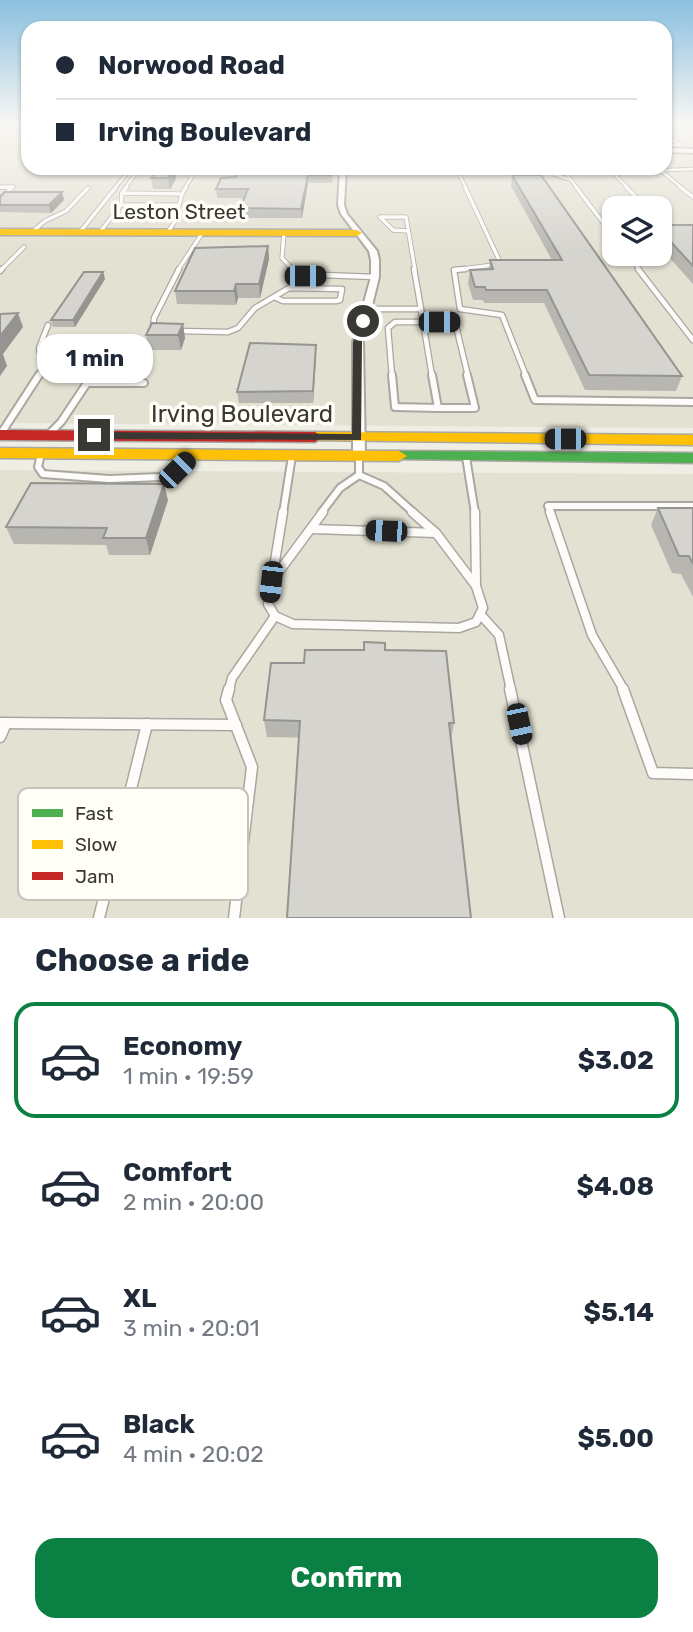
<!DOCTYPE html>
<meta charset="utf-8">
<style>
:root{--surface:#fff;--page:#f2f2f3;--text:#1f2937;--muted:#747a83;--line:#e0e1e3;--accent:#0b8043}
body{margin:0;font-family:Rubik,sans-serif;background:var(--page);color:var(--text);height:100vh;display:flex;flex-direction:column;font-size:26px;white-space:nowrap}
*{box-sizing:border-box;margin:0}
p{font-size:23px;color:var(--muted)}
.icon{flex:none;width:38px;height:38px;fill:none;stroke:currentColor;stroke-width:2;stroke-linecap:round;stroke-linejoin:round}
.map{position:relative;height:918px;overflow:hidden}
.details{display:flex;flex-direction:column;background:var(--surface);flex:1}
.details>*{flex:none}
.top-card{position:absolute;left:21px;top:21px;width:651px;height:154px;border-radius:21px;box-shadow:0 2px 5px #0004;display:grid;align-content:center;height:154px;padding:0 35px;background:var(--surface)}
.buttons{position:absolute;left:602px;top:196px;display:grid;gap:14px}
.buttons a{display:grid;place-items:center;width:70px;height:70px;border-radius:14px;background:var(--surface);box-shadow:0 2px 5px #0004;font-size:35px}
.end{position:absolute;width:32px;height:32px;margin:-16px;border:9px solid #393832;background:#fff;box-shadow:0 0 0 4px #fff}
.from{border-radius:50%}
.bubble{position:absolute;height:49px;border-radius:21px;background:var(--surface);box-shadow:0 2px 5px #0004;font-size:23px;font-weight:700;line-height:49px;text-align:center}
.car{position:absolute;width:21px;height:42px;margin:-21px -10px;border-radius:9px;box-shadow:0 0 5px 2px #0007;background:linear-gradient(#222 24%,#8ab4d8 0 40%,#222 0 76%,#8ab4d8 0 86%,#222 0)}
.top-card b{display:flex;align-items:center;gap:24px;height:66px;font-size:26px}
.top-card b+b{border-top:2px solid var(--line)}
.top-card i{width:18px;height:18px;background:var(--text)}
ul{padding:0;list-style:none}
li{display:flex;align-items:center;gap:21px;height:116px;margin:0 14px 10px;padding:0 21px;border:4px solid transparent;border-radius:21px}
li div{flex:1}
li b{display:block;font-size:26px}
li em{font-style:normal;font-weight:700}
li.selected{border-color:var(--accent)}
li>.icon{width:63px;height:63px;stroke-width:1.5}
h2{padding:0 35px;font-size:32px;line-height:84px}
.cta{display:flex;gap:14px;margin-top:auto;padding:14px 35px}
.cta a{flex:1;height:80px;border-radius:21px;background:var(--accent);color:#fff;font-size:28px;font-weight:700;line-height:80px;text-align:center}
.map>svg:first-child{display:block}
.built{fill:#e3e1d2;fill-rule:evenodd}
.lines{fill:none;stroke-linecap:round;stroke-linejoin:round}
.lane-far5-casing{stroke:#a8a7a0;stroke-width:4.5}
.lane-far4-casing{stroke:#a8a7a0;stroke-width:5}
.lane-far3-casing{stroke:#a8a7a0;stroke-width:7}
.lane-far2-casing{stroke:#a8a7a0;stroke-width:10}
.lane-far1-casing{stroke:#a8a7a0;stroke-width:11}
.lane-casing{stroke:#a8a7a0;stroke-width:13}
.street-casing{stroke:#a8a7a0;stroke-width:4}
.fast-casing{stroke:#a8a7a0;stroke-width:3}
.slow-casing{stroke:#a8a7a0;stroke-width:3}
.jam-casing{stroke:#a8a7a0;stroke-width:3}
.lane-far5{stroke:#fdfcfb;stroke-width:2.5}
.lane-far4{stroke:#fdfcfb;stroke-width:3.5}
.lane-far3{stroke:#fdfcfb;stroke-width:4.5}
.lane-far2{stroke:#fdfcfb;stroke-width:6}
.lane-far1{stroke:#fdfcfb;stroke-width:8}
.lane{stroke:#fdfcfb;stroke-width:10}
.street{fill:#fdfcfb;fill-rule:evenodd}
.fast{fill:#4caf50;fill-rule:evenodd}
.slow{fill:#ffc107;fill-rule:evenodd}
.jam{fill:#c62828;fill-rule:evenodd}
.wall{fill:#b7b6b1}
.shaded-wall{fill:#959490}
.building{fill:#d5d4ce;stroke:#959490;stroke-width:2}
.route{fill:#393832}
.labels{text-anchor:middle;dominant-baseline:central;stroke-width:7;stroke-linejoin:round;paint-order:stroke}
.far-street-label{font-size:21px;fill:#393832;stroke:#fffef7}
.street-label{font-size:24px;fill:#393832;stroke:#fffef7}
.key{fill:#fffef7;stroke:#c4c3bc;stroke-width:2}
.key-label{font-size:19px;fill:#393832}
</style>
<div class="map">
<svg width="693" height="918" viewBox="0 0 693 918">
<rect width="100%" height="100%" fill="#efeee5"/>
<g class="built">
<path d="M0,124H28V168H665V124H693V428L0,423ZM614,208H660V254H614Z"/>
<polygon points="0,470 693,474 693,918 0,918"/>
</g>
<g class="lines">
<g class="lane-far5-casing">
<g id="lane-far5">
<polyline points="665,139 671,139 681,145 665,145"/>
<polyline points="456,168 466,188"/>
<polyline points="549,168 553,174 571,180"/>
<polyline points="562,168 577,188"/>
<polyline points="659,169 682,188"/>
<polyline points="0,187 11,188"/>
<polyline points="115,188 131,168"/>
<polyline points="125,188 140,168"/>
<polyline points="185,188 197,168"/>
<polyline points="628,188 616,176 622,172 693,169"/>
</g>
</g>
<g class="lane-far4-casing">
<g id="lane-far4">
<polyline points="0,187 13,187 0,198"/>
<polyline points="576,187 614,237"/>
<polyline points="626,187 647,208"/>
<polyline points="680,187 693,197"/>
<polyline points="122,193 127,187"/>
<polyline points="182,194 186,187"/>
<polyline points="121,205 177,205"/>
<polyline points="408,231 393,230 380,217 406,217 415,270"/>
<polyline points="32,232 45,221 66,211 88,188"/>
<polyline points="80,232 116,187"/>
<polyline points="100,232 121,205 122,193 182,194 175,221 168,232"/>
<polyline points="284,233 282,258 293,270"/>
<polyline points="627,254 640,270"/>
<polyline points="1,270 24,247"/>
<polyline points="178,270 203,232"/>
<polyline points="454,270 501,264 465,187"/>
</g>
</g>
<g class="lane-far3-casing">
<g id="lane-far3">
<polyline points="291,269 296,274 375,277"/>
<polyline points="414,269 421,309"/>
<polyline points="465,269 454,270 460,309 502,315 526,376"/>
<polyline points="638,269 693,340"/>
<polyline points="0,271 2,269"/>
<polyline points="367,309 421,309 423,322"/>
<polyline points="423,322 455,322 468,376"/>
<polyline points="423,322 432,376"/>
<polyline points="153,329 154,318 179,269"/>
<polyline points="177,331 228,332 238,328 255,308 289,288 342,289 340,300 336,301 283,301 274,297"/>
<polyline points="38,376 43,369 39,348 48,325"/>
<polyline points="392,376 388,328 395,322 423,322"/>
</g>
</g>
<g class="lane-far2-casing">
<g id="lane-far2">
<polyline points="392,375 395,407 438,408"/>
<polyline points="432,375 438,408"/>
<polyline points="525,375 535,400 693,402"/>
<polyline points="438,408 475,408 467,375"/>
<polyline points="49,434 61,422 87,383 144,383"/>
<polyline points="0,435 39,375"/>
<polyline points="41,454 38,467 43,474 109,479 161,477 174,472 192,455"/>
<polyline points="359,456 359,475"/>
<polyline points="466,457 475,513"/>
<polyline points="283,513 292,456"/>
<polyline points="321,513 340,488 359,475 384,486 414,513"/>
<polyline points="551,513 548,506 693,506"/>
</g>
</g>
<g class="lane-far1-casing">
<g id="lane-far1">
<polyline points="283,512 268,604 275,616 293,624 459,628 476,622 483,608 476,586 475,512"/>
<polyline points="412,512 436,533"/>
<polyline points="550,512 592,635 624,690"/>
<polyline points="312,529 436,533 476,586"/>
<polyline points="272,581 323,512"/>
<polyline points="480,614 499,635 511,690"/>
<polyline points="229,690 232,678 275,616"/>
</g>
</g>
<g class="lane-casing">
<g id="lane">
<polyline points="229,689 226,700 252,767 234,918"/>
<polyline points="510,689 559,918"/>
<polyline points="623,689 653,773 693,774"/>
<polyline points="0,723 236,725"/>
<polyline points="0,737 6,723"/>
<polyline points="99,918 147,724"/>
</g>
</g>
<g class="street-casing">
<g id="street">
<polygon points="665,148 693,149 693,153 665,152"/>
<polygon points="340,168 346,168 344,205 347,214 377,251 379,260 379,277 363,342 365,456 359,460 353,456 353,342 371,277 371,260 369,251 341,214 338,205"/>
</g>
</g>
<g class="fast-casing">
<polygon id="fast" points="399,451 693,453 693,463 393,459 391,456"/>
</g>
<g class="slow-casing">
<g id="slow">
<polygon points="0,229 357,230 362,233 357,236 0,235"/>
<polygon points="315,432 693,435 693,445 310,440 307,437 310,434"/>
<polygon points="0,448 399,451 407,456 399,461 0,458"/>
</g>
</g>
<g class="jam-casing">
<polygon id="jam" points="0,430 315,432 323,437 315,442 0,440"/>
</g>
<use href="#lane-far5" class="lane-far5"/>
<use href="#lane-far4" class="lane-far4"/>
<use href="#lane-far3" class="lane-far3"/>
<use href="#lane-far2" class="lane-far2"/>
<use href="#lane-far1" class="lane-far1"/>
<use href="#lane" class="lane"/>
<use href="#street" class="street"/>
<use href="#fast" class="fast"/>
<use href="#slow" class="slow"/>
<use href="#jam" class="jam"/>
</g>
<g class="wall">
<polygon points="240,168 333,168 332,183 308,183 302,218 241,218 240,208 245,198 217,198 216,189 236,177"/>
<polygon points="175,169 176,179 170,189 153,189 151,178"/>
<polygon points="512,175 682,376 676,391 585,390 544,303 484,303 483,300 473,300 468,283 470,270 489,269 490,260 552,260 511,186"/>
<polygon points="62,192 64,200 51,213 0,212 0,197"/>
<polygon points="660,225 693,225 693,284 660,247"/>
<polygon points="268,246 269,259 260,298 238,298 236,305 177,304 175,291"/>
<polygon points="103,272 105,279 75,327 53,327 51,320"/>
<polygon points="183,324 185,338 181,350 149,350 146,335"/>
<polygon points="316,345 316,356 313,403 239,403 237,392"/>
<polygon points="168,500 150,555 109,555 106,545 14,544 6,527"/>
<polygon points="658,508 693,508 693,597 681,574 672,573 651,525"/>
<polygon points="385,650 454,723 451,740 267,737 264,720 304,663"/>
</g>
<g class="shaded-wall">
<polygon points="175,169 176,179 170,189 168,178"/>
<polygon points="308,175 308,183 302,218 301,209"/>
<polygon points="62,192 64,200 51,213 49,205"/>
<polygon points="268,246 269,259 260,298 259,284"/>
<polygon points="103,272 105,279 75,327 73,320"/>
<polygon points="236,284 238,298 236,305 234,291"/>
<polygon points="18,313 23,327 3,354 7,366 0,376 0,336"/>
<polygon points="183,324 185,338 181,350 178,335"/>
<polygon points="316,345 316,356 313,403 313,391"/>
<polygon points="164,484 168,500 150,555 146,538"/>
</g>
<g class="building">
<polygon points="240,168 332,168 332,175 308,175 301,209 240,208 248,189 216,189 221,178 236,177"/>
<polygon points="158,169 175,169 168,178 151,178"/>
<polygon points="512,175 541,175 682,376 589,375 547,290 486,290 485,287 475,287 470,270 493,269 490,260 562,260"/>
<polygon points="5,192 62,192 49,205 0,205 0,197"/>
<polygon points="660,225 693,225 693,266 660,230"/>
<polygon points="268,246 259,284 236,284 234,291 175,291 195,248"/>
<polygon points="84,272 103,272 73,320 51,320"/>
<polygon points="18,313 0,336 0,314"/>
<polygon points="152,323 183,324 178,335 146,335"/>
<polygon points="250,343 316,345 313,391 237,392"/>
<polygon points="31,483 164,484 146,538 103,538 107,528 6,527"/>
<polygon points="658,508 693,508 693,564 689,556 679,556"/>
<polygon points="364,642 385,643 385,650 446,651 454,723 449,723 471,918 287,918 300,721 264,720 271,663 304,663 305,650 364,650"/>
</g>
<linearGradient id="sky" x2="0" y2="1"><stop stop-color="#8ac0e0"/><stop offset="0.49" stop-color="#f8f7f3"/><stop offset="1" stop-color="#f8f7f3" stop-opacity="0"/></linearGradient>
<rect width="693" height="252" fill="url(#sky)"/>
<polygon class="route" points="363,319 367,321 362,342 361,440 94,439 89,435 94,432 352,434 353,342 358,321"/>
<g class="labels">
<g class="far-street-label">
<text x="179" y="211">Leston Street</text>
</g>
<g class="street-label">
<text x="242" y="414">Irving Boulevard</text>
</g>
</g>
<rect x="18" y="788" width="230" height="112" rx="10" class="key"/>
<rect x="32" y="809" width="31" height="8" fill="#4caf50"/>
<rect x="32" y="840" width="31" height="9" fill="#ffc107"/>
<rect x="32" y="872" width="31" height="8" fill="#c62828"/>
<g class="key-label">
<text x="75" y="820">Fast</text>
<text x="75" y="851">Slow</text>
<text x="75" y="883">Jam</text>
</g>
</svg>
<div class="buttons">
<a><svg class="icon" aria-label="layers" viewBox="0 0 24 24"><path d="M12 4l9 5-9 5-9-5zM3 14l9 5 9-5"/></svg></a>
</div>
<i class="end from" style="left:363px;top:321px"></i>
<i class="end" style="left:94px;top:435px"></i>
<div class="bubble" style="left:37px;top:334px;width:116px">1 min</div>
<i class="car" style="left:305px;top:276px;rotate:90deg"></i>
<i class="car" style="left:439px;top:322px;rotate:90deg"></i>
<i class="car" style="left:565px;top:439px;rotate:270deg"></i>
<i class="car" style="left:177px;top:470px;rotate:45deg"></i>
<i class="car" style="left:386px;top:531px;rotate:272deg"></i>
<i class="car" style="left:271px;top:582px;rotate:186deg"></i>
<i class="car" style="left:519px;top:724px;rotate:168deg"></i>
<div class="top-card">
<b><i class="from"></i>Norwood Road</b>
<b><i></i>Irving Boulevard</b>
</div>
</div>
<section class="details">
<h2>Choose a ride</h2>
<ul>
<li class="selected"><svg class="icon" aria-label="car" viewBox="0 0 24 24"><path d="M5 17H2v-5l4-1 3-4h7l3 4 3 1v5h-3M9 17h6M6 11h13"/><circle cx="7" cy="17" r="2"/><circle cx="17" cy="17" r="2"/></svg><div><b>Economy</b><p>1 min · 19:59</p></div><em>$3.02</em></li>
<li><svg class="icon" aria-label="car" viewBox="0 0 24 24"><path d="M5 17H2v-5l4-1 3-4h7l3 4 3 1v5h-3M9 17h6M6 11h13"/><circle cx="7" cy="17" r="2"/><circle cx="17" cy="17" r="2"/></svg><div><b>Comfort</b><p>2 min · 20:00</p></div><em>$4.08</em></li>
<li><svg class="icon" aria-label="car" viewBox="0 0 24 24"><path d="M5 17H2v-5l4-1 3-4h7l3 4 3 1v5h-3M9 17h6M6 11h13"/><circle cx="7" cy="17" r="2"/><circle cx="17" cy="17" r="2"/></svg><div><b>XL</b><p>3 min · 20:01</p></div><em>$5.14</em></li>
<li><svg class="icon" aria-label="car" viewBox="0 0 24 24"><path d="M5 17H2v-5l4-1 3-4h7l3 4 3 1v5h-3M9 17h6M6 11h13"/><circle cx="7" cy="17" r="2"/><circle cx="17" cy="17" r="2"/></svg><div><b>Black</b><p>4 min · 20:02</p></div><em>$5.00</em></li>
</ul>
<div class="cta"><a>Confirm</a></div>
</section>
